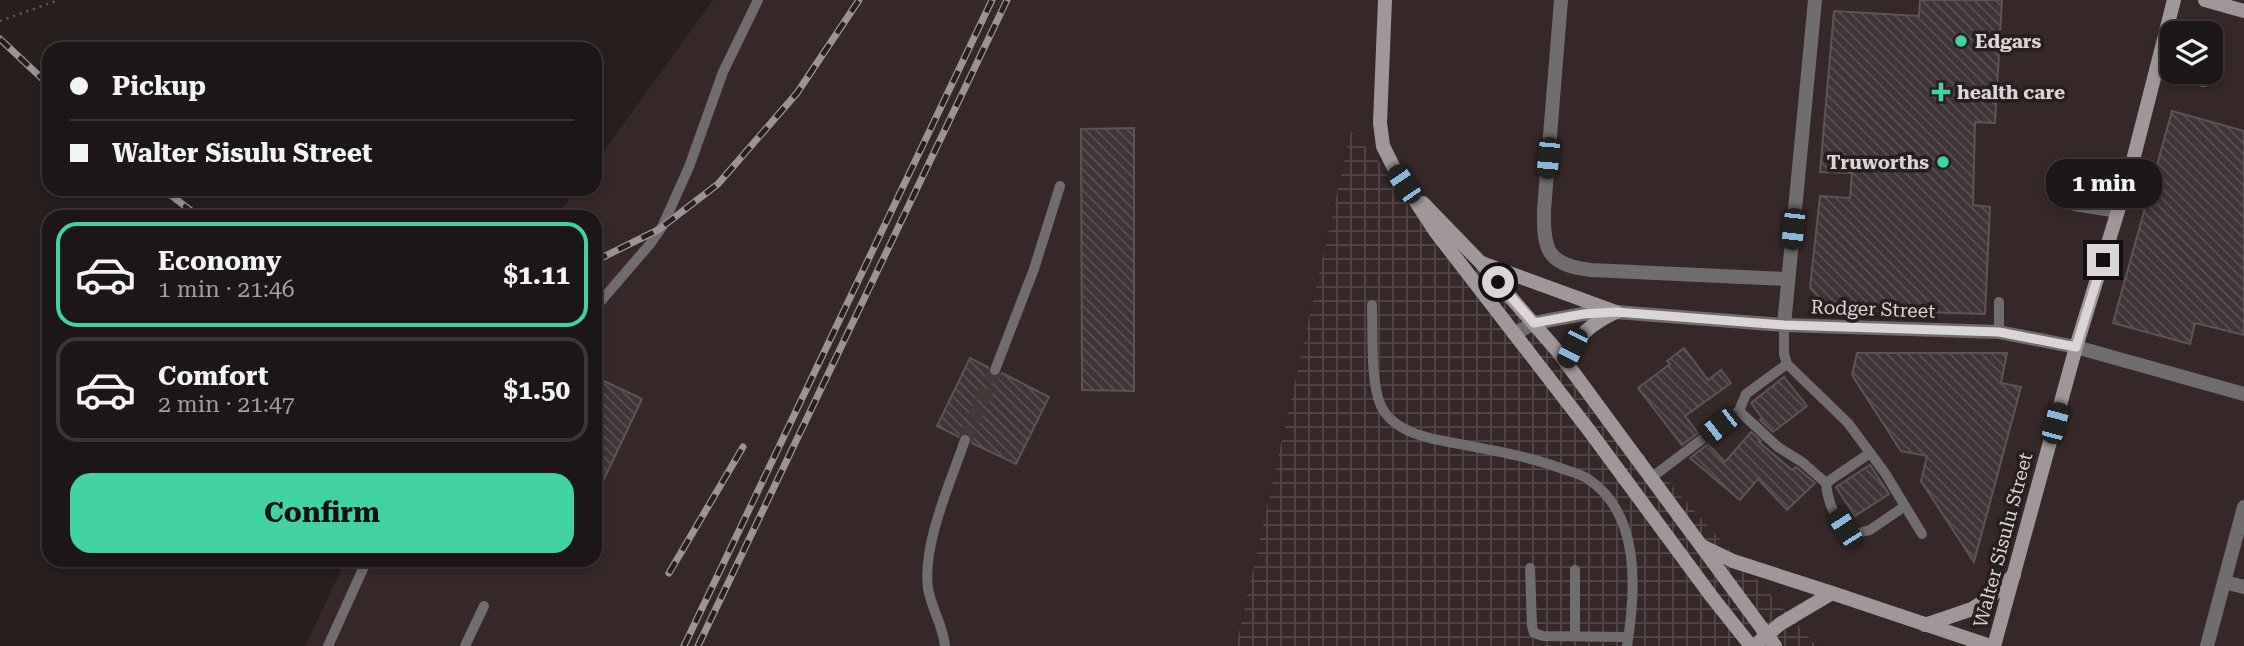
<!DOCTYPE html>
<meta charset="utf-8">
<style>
:root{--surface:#1d1616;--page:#251f1f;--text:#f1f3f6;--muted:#a09fa1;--line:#3b3535;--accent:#41d4a1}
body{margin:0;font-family:"Roboto Serif",serif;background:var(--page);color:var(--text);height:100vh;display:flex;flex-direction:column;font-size:26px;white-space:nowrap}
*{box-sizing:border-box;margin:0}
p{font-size:23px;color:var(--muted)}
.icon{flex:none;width:38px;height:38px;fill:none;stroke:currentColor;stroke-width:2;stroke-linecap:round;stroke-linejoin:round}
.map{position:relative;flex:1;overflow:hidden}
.sheet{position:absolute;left:42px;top:210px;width:560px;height:357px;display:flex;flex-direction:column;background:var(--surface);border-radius:21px;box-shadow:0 4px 10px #0003,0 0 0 2px var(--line)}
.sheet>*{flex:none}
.banner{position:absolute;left:42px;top:42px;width:560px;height:154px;border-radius:21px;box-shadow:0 4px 10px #0003,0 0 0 2px var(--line);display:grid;align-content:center;height:154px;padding:0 28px;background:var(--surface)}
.buttons{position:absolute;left:2160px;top:21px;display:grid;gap:14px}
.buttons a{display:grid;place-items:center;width:63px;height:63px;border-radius:14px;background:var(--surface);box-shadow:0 4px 10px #0003,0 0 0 2px var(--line);font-size:35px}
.end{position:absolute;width:32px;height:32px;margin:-16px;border:9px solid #dcd5d5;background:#111;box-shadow:0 0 0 4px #111}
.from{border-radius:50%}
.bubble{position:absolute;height:49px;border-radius:21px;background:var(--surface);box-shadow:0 4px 10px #0003,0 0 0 2px var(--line);font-size:23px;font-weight:700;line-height:49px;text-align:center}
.car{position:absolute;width:21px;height:42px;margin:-21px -10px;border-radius:9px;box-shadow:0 0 5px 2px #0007;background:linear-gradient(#222 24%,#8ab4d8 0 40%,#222 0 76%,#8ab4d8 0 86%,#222 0)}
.banner b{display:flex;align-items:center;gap:24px;height:66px;font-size:26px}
.banner b+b{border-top:2px solid var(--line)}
.banner i{width:18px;height:18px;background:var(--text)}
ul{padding:12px 0 0;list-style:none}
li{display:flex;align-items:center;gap:21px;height:105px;margin:0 14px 10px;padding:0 14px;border:4px solid var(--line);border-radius:21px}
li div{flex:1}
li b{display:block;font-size:26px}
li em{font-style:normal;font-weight:700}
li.on{border-color:var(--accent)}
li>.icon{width:63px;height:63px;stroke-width:1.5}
.cta{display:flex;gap:14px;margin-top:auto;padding:14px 28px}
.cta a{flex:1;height:80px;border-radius:21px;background:var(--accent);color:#111;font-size:28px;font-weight:700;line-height:80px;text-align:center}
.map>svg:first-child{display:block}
.built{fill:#362828;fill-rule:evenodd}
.industrial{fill:url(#industrial-grid)}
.building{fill:url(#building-back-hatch);stroke:#5e5454;stroke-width:2}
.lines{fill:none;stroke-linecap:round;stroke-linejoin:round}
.street-tunnel{stroke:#423939;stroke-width:14;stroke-dasharray:14 7;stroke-linecap:butt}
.path{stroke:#645c5c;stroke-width:2.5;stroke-dasharray:2 5;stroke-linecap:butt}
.lane{stroke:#716c6d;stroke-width:10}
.street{stroke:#716c6d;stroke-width:14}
.secondary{stroke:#a09898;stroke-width:14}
.rail-casing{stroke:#9c9494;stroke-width:7}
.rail{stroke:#271e1e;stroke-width:4.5;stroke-dasharray:13;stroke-linecap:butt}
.route{stroke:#dcd5d5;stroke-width:9}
.poi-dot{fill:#41d4a1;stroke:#271e1e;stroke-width:2.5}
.labels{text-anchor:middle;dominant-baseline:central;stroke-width:7;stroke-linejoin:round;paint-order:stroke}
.poi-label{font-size:19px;font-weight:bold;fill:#dcd5d5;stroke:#271e1e;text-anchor:start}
.street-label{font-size:19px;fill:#dcd5d5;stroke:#271e1e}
</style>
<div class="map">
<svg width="2244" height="646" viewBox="0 0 2244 646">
<defs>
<pattern id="industrial-grid" width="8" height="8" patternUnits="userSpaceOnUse" patternTransform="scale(1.75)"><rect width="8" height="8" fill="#362828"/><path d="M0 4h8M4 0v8" fill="none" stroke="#524646"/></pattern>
<pattern id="building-back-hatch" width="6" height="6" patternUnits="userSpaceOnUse" patternTransform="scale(1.75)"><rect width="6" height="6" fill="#3f3536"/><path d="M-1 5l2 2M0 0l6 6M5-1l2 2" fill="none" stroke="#5a5152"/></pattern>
</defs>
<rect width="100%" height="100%" fill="#271e1e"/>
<path class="built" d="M713,0H2244V646H1817L1351,131L1236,646H305L346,560H595V217H556L576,189H595V163ZM2172,33H2210V72H2172Z"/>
<polygon class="industrial" points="1351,131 1817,646 1236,646"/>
<g class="building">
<polygon points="1920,0 2002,0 1995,123 1975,122 1973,205 1990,207 1985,314 1830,309 1810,288 1820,196 1850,198 1852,173 1820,172 1834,11 1919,16"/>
<polygon points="2172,111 2244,131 2244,335 2195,323 2190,344 2113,323"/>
<polygon points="1134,128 1134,391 1082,390 1081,129"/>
<polygon points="1684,348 1708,380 1721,370 1731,383 1685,416 1698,433 1682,445 1638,388 1670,364 1667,361"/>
<polygon points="1857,353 2007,353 2001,383 2021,387 1974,562 1921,481 1927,456 1901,451 1852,375"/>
<polygon points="970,358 988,367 988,372 992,377 997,377 1002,373 1049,397 1016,464 972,443 972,438 968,433 963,433 959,437 937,426"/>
<polygon points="1784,377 1807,406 1773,432 1760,420 1762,418 1751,403"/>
<polygon points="604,381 642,399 595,498 595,400"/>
<polygon points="1751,432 1761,441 1759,442 1792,470 1796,467 1815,483 1787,510 1758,479 1740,500 1690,458 1708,444 1725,462"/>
<polygon points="1870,465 1889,494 1855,516 1836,487"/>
</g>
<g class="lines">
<polyline class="street-tunnel" points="965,440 995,370"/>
<polyline class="path" points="0,21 59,0"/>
<g class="lane">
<polyline points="2156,72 2204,82"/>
<polyline points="2074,206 2118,213"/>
<polyline points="1999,302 1999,332"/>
<path d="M1372,305C1373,333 1370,382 1381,406C1392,429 1421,437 1444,441C1484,449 1525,455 1563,469C1571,472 1581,474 1588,479C1641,514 1636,590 1627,646"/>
<polyline points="595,308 650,244 662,227 689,167 723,72 758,0"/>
<polyline points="1784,325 1784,354 1787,364 1848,423 1885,473 1922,534"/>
<polyline points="995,370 1034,269 1060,186"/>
<path d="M1739,411L1778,447L1802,462L1826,483C1828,504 1835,522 1854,534L1870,530L1905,506"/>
<polyline points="1651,478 1739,411 1746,394 1787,364"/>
<polyline points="1826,483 1870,453"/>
<polyline points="1530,568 1532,626 1534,633 1543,636 1628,637"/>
<polyline points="1575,570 1575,636"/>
<polyline points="328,646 367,560"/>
<polyline points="465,646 484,606"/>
<path d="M945,646C943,625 931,608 928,588C922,545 951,481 965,440"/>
</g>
<g class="street">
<path d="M1561,0L1544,210C1543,251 1548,265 1591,270L1788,279"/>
<polyline points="1784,325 1815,0"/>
<polyline points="1514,334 1534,323 1583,314 1616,312 1784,325 1999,332 2076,347 2244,394"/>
<polyline points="2224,582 2244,587"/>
<polyline points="2207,646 2244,507"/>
</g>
<g class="secondary">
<polyline points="1385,0 1380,123 1383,146 1395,170 1435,231 1588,429 1712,597 1751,646"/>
<polyline points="2205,0 2244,11"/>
<polyline points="1423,203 1480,262 1559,353 1775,646"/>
<polyline points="1482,263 1616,312"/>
<path d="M1566,361C1579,334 1589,325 1616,312"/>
<polyline points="1702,546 1733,561 1832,593"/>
<polyline points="1925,625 1972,609 1989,598 2014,575"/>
<polyline points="1760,641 1780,624 1832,593 1990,646"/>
<polyline points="1994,646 2076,347 2130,172 2174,0"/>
</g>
<g class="rail-casing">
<g id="rail">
<polyline points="0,39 49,85"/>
<polyline points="163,189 199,217"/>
<polyline points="595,261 658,230 718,184 797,93 859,0"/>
<polyline points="669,573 743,447"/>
<polyline points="684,646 992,0"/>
<polyline points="698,646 1007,0"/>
</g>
</g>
<use href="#rail" class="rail"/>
</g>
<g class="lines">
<polyline class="route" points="1498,282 1534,323 1583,314 1616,312 1784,325 1999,332 2076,347 2103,260"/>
</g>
<g class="poi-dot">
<circle cx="1961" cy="41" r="7"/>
<path d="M1937.5 81.5h7v7h7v7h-7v7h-7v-7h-7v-7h7z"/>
<circle cx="1943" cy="162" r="7"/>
</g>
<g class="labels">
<g class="poi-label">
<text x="1975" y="41">Edgars</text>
<text x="1957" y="92">health care</text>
<text x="1929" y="162" text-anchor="end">Truworths</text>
</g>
<g class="street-label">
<text transform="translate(1873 309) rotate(2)">Rodger Street</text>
<text transform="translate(2003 540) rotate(-75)">Walter Sisulu Street</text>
</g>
</g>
</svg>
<div class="buttons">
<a><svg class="icon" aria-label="layers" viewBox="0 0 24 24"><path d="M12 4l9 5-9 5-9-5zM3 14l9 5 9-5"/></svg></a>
</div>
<i class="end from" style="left:1498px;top:282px"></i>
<i class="end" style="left:2103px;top:260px"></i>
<div class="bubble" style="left:2046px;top:159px;width:116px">1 min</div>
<i class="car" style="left:1548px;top:158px;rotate:185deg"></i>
<i class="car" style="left:1404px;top:184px;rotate:326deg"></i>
<i class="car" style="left:1793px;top:229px;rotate:186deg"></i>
<i class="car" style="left:1572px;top:348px;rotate:206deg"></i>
<i class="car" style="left:2055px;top:423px;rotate:15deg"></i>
<i class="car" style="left:1719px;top:426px;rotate:232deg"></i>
<i class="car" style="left:1845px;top:528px;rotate:327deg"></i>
<div class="banner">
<b><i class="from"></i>Pickup</b>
<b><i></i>Walter Sisulu Street</b>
</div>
<section class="sheet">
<ul>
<li class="on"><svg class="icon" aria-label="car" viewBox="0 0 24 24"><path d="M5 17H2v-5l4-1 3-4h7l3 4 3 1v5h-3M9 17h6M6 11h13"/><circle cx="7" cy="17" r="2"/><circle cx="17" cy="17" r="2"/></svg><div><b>Economy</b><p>1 min · 21:46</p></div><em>$1.11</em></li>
<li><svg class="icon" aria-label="car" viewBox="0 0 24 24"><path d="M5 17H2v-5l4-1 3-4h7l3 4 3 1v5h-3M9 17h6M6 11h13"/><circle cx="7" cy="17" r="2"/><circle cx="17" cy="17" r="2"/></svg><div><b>Comfort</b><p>2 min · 21:47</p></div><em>$1.50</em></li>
</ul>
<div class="cta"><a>Confirm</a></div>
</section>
</div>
